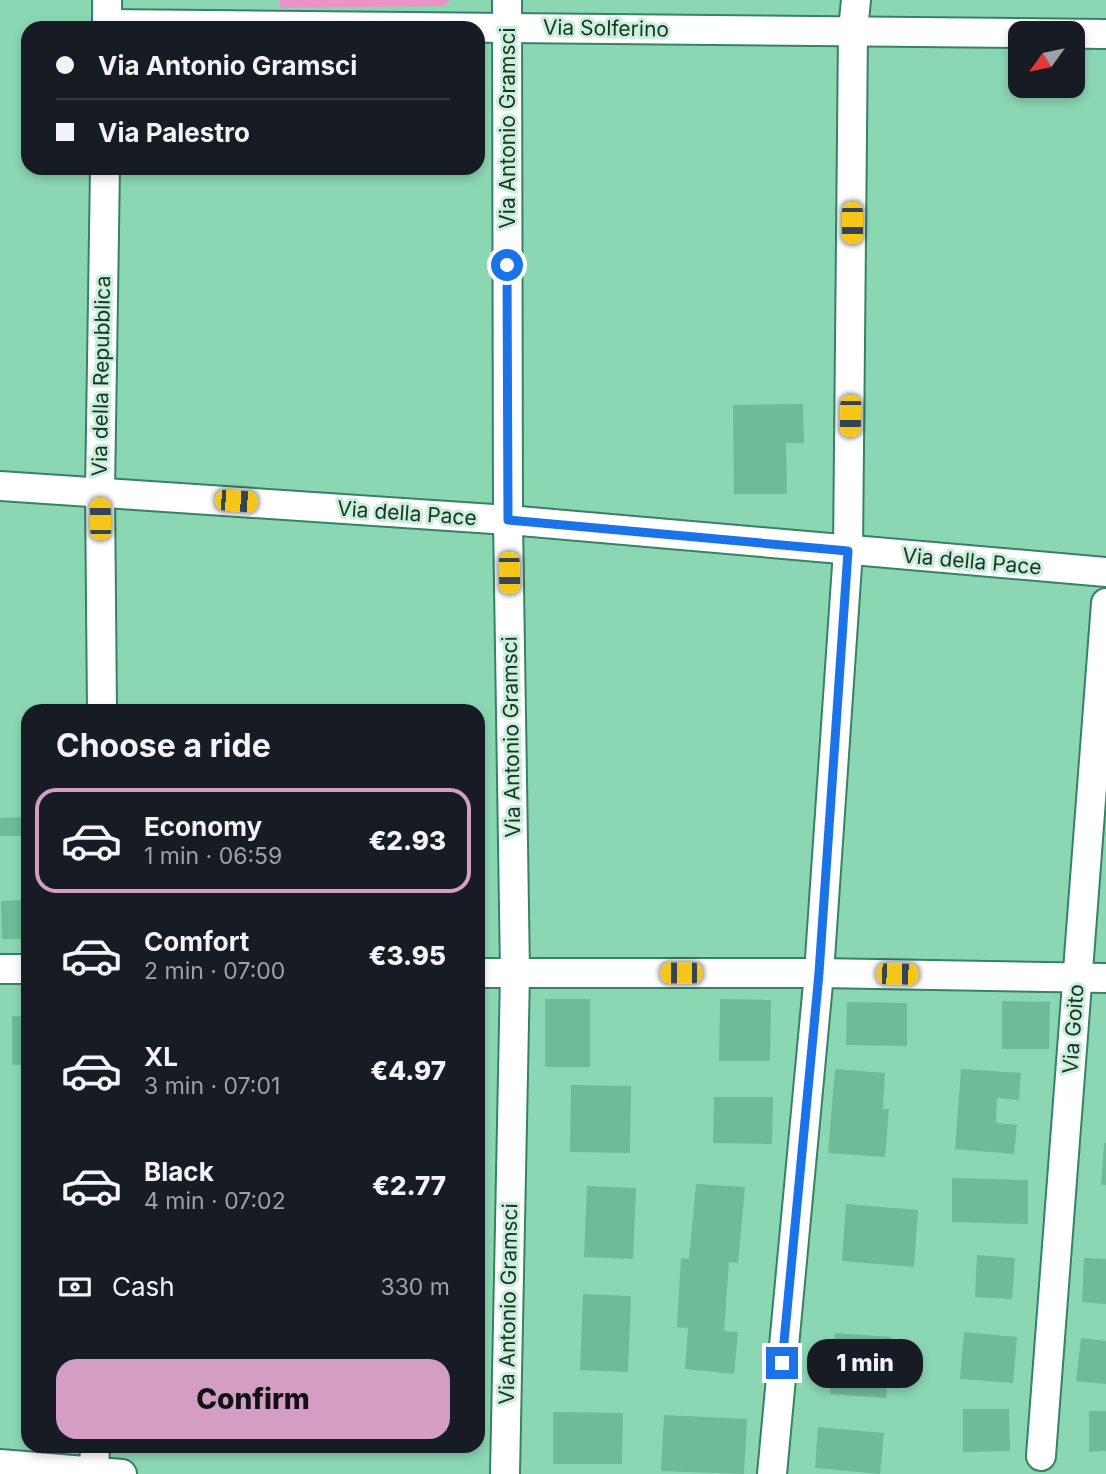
<!DOCTYPE html>
<meta charset="utf-8">
<style>
:root{--surface:#171b24;--page:#20242c;--text:#f1f3f6;--muted:#9ea1a6;--line:#363941;--accent:#d39dc4}
body{margin:0;font-family:Inter,sans-serif;background:var(--page);color:var(--text);height:100vh;display:flex;flex-direction:column;font-size:26px;white-space:nowrap}
*{box-sizing:border-box;margin:0}
p{font-size:23px;color:var(--muted)}
.icon{flex:none;width:38px;height:38px;fill:none;stroke:currentColor;stroke-width:2;stroke-linecap:round;stroke-linejoin:round}
.map{position:relative;flex:1;overflow:hidden}
.details{position:absolute;left:21px;top:704px;width:464px;height:749px;display:flex;flex-direction:column;background:var(--surface);border-radius:21px;box-shadow:0 4px 10px #0003}
.details>*{flex:none}
.banner{position:absolute;left:21px;top:21px;width:464px;height:154px;border-radius:21px;box-shadow:0 4px 10px #0003;display:grid;align-content:center;height:154px;padding:0 35px;background:var(--surface)}
.needle{width:46px;rotate:237deg}
.tools{position:absolute;left:1008px;top:21px;display:grid;gap:14px}
.tools a{display:grid;place-items:center;width:77px;height:77px;border-radius:14px;background:var(--surface);box-shadow:0 4px 10px #0003;font-size:35px}
.end{position:absolute;width:32px;height:32px;margin:-16px;border:9px solid #1a73e8;background:#fff;box-shadow:0 0 0 4px #fff}
.from{border-radius:50%}
.bubble{position:absolute;height:49px;border-radius:21px;background:var(--surface);box-shadow:0 4px 10px #0003;font-size:23px;font-weight:800;line-height:49px;text-align:center}
.car{position:absolute;width:21px;height:42px;margin:-21px -10px;border-radius:9px;box-shadow:0 0 5px 2px #0007;background:linear-gradient(#f5c518 24%,#345 0 40%,#f5c518 0 76%,#345 0 86%,#f5c518 0)}
.banner b{display:flex;align-items:center;gap:24px;height:66px;font-size:26px}
.banner b+b{border-top:2px solid var(--line)}
.banner i{width:18px;height:18px;background:var(--text)}
ul{padding:0;list-style:none}
li{display:flex;align-items:center;gap:21px;height:105px;margin:0 14px 10px;padding:0 21px;border:4px solid transparent;border-radius:21px}
li div{flex:1}
li b{display:block;font-size:26px}
li em{font-style:normal;font-weight:800}
li.selected{border-color:var(--accent)}
li>.icon{width:63px;height:63px;stroke-width:1.5}
h2{padding:0 35px;font-size:32px;line-height:84px}
.pay{display:flex;align-items:center;gap:18px;height:77px;padding:0 35px;font-size:26px}
.pay p{margin-inline-start:auto}
.button{display:flex;gap:14px;margin-top:auto;padding:14px 35px}
.button a{flex:1;height:80px;border-radius:21px;background:var(--accent);color:#111;font-size:28px;font-weight:800;line-height:80px;text-align:center}
.map>svg:first-child{display:block}
.green{fill:#e993c8}
.building{fill:#6fba97}
.lines{fill:none;stroke-linecap:round;stroke-linejoin:round}
.street-casing{stroke:#368262;stroke-width:32}
.street{stroke:#fff;stroke-width:28}
.route{stroke:#1a73e8;stroke-width:9}
.labels{text-anchor:middle;dominant-baseline:central;stroke-width:6;stroke-linejoin:round;paint-order:stroke}
.street-label{font-size:21px;fill:#173628;stroke:#cbefdc}
</style>
<div class="map">
<svg width="1106" height="1474" viewBox="0 0 1106 1474">
<rect width="100%" height="100%" fill="#8cd7b3"/>
<polygon class="green" points="280,0 450,0 445,6 280,8"/>
<g class="building">
<polygon points="803,404 804,443 786,443 787,494 734,494 733,405"/>
<polygon points="28,817 28,878 22,879 21,836 0,836 0,818"/>
<polygon points="28,900 28,939 2,939 1,901"/>
<rect x="545" y="999" width="45" height="68"/>
<polygon points="720,999 771,1000 770,1061 719,1061"/>
<polygon points="1002,1001 1050,1002 1049,1049 1002,1049"/>
<polygon points="847,1002 907,1003 907,1046 846,1045"/>
<polygon points="12,1016 28,1017 28,1065 12,1065"/>
<polygon points="835,1069 885,1073 883,1109 889,1109 885,1157 828,1153"/>
<polygon points="961,1069 1021,1073 1019,1100 997,1098 996,1123 1017,1125 1014,1154 955,1149"/>
<polygon points="571,1085 631,1086 630,1153 570,1152"/>
<polygon points="714,1097 773,1097 772,1144 713,1143"/>
<polygon points="1104,1143 1106,1143 1106,1185 1101,1185"/>
<polygon points="952,1178 1028,1180 1028,1224 952,1222"/>
<polygon points="696,1184 745,1187 738,1263 729,1262 724,1331 738,1332 734,1374 685,1369 688,1328 677,1327 681,1258 689,1259"/>
<polygon points="587,1186 636,1188 633,1259 584,1257"/>
<polygon points="846,1204 918,1210 914,1267 842,1261"/>
<polygon points="977,1255 1015,1258 1012,1299 975,1297"/>
<polygon points="1084,1258 1106,1259 1106,1304 1082,1302"/>
<polygon points="583,1294 631,1296 628,1372 580,1370"/>
<polygon points="964,1332 1017,1337 1013,1383 960,1379"/>
<polygon points="835,1333 891,1337 886,1398 830,1394"/>
<polygon points="1081,1338 1106,1341 1106,1384 1076,1381"/>
<polygon points="963,1409 1009,1409 1010,1451 963,1452"/>
<polygon points="1089,1411 1106,1411 1106,1451 1089,1452"/>
<polygon points="553,1412 623,1413 622,1464 553,1464"/>
<polygon points="664,1415 747,1419 744,1474 661,1471"/>
<polygon points="818,1427 884,1433 880,1474 815,1468"/>
</g>
<g class="lines">
<g class="street-casing">
<g id="street">
<polyline points="107,0 107,28"/>
<polyline points="107,24 1106,34"/>
<polyline points="0,486 508,520 1106,572"/>
<polyline points="102,710 100,492 105,168"/>
<polyline points="0,969 28,969"/>
<polyline points="478,973 819,973 1106,978"/>
<polyline points="1041,1456 1106,603"/>
<polyline points="0,1464 122,1474"/>
<polyline points="94,1472 95,1446"/>
<polyline points="505,1474 515,973 508,520 507,0"/>
<polyline points="772,1474 819,973 848,551 853,30 856,0"/>
</g>
</g>
<use href="#street" class="street"/>
</g>
<g class="lines">
<polyline class="route" points="507,265 508,520 848,551 819,973 782,1363"/>
</g>
<g class="labels">
<g class="street-label">
<text transform="translate(606 28) rotate(1)">Via Solferino</text>
<text transform="translate(507 128) rotate(-90)">Via Antonio Gramsci</text>
<text transform="translate(101 376) rotate(-89)">Via della Repubblica</text>
<text transform="translate(407 513) rotate(4)">Via della Pace</text>
<text transform="translate(972 561) rotate(5)">Via della Pace</text>
<text transform="translate(511 737) rotate(-91)">Via Antonio Gramsci</text>
<text transform="translate(1073 1029) rotate(-86)">Via Goito</text>
<text transform="translate(508 1304) rotate(-89)">Via Antonio Gramsci</text>
</g>
</g>
</svg>
<div class="tools">
<a><svg class="needle" viewBox="-14 -14 28 28"><path d="M0-13l5 13h-10z" fill="#e53935"/><path d="M0 13l5-13h-10z" fill="#9ea1a6"/></svg></a>
</div>
<i class="end from" style="left:507px;top:265px"></i>
<i class="end" style="left:782px;top:1363px"></i>
<div class="bubble" style="left:807px;top:1339px;width:116px">1 min</div>
<i class="car" style="left:852px;top:223px;rotate:180deg"></i>
<i class="car" style="left:850px;top:416px;rotate:181deg"></i>
<i class="car" style="left:236px;top:501px;rotate:94deg"></i>
<i class="car" style="left:100px;top:519px;rotate:359deg"></i>
<i class="car" style="left:509px;top:573px;rotate:179deg"></i>
<i class="car" style="left:681px;top:973px;rotate:270deg"></i>
<i class="car" style="left:897px;top:974px;rotate:91deg"></i>
<div class="banner">
<b><i class="from"></i>Via Antonio Gramsci</b>
<b><i></i>Via Palestro</b>
</div>
<section class="details">
<h2>Choose a ride</h2>
<ul>
<li class="selected"><svg class="icon" aria-label="car" viewBox="0 0 24 24"><path d="M5 17H2v-5l4-1 3-4h7l3 4 3 1v5h-3M9 17h6M6 11h13"/><circle cx="7" cy="17" r="2"/><circle cx="17" cy="17" r="2"/></svg><div><b>Economy</b><p>1 min · 06:59</p></div><em>€2.93</em></li>
<li><svg class="icon" aria-label="car" viewBox="0 0 24 24"><path d="M5 17H2v-5l4-1 3-4h7l3 4 3 1v5h-3M9 17h6M6 11h13"/><circle cx="7" cy="17" r="2"/><circle cx="17" cy="17" r="2"/></svg><div><b>Comfort</b><p>2 min · 07:00</p></div><em>€3.95</em></li>
<li><svg class="icon" aria-label="car" viewBox="0 0 24 24"><path d="M5 17H2v-5l4-1 3-4h7l3 4 3 1v5h-3M9 17h6M6 11h13"/><circle cx="7" cy="17" r="2"/><circle cx="17" cy="17" r="2"/></svg><div><b>XL</b><p>3 min · 07:01</p></div><em>€4.97</em></li>
<li><svg class="icon" aria-label="car" viewBox="0 0 24 24"><path d="M5 17H2v-5l4-1 3-4h7l3 4 3 1v5h-3M9 17h6M6 11h13"/><circle cx="7" cy="17" r="2"/><circle cx="17" cy="17" r="2"/></svg><div><b>Black</b><p>4 min · 07:02</p></div><em>€2.77</em></li>
</ul>
<div class="pay"><svg class="icon" aria-label="cash" viewBox="0 0 24 24"><path d="M3 7h18v10H3z"/><circle cx="12" cy="12" r="2"/></svg>Cash<p>330 m</p></div>
<div class="button"><a>Confirm</a></div>
</section>
</div>
